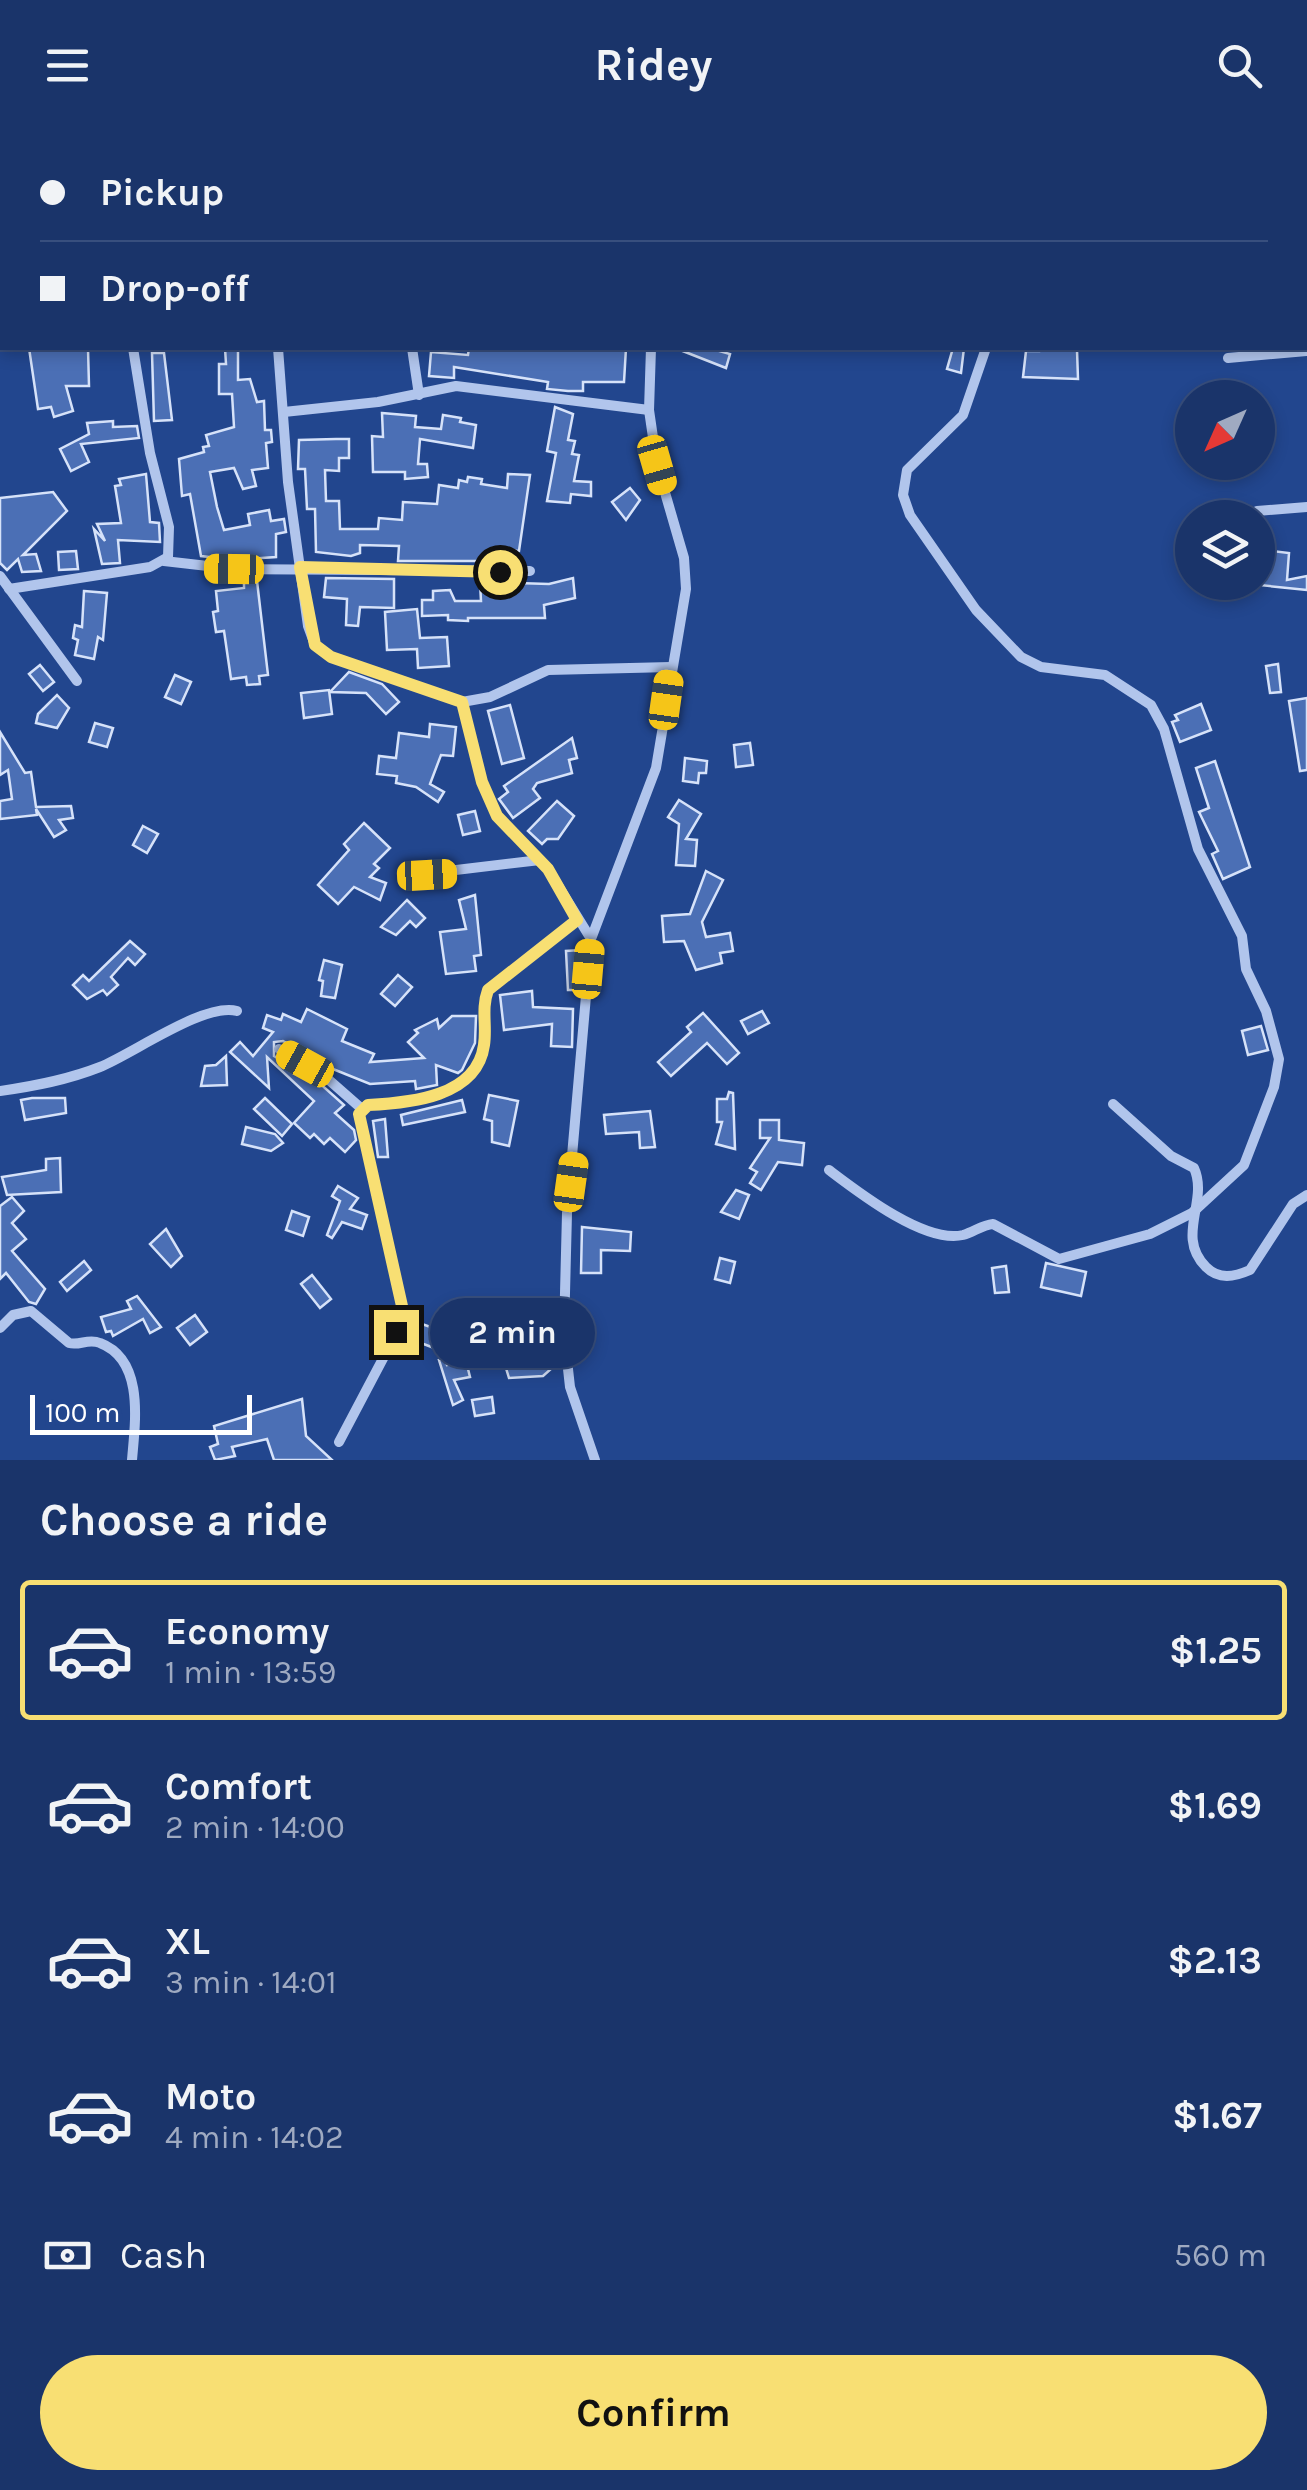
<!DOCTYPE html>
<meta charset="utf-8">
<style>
:root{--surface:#1a346a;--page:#233c70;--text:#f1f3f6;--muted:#9faac1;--line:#384f7e;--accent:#f8df73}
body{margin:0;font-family:Karla,sans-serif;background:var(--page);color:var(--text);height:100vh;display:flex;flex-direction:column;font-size:38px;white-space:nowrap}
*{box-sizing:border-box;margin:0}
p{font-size:32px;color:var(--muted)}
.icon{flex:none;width:55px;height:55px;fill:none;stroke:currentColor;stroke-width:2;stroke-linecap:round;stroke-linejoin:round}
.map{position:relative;height:1330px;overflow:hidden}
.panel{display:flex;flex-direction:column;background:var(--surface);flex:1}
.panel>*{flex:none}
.top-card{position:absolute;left:0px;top:0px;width:1308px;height:220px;box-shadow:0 5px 15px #0003,0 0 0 2px var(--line);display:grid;align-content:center;height:220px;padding:0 40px;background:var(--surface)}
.needle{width:65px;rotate:225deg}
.tools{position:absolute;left:1175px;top:250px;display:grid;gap:20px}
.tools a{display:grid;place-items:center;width:100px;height:100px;border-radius:50%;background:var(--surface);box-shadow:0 5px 15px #0003,0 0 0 2px var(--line);font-size:50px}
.scale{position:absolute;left:30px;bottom:25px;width:222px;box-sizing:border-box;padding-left:10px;border:5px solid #fff;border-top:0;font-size:28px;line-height:35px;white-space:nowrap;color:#fff;-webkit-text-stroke:8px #22468e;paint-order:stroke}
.end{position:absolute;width:45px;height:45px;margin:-22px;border:12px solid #f8df73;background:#111;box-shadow:0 0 0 5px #111}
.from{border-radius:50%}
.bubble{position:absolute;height:70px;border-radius:35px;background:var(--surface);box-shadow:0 5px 15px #0003,0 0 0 2px var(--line);font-size:32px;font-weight:700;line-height:70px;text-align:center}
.car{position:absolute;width:30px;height:60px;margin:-30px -15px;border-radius:12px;box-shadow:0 0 8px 2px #0007;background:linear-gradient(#f5c518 24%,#345 0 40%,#f5c518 0 76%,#345 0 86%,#f5c518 0)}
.top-card b{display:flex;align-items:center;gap:35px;height:95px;font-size:38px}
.top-card b+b{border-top:2px solid var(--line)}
.top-card i{width:25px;height:25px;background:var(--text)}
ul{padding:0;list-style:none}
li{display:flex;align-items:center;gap:30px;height:140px;margin:0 20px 15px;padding:0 20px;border:5px solid transparent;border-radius:10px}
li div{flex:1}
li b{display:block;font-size:38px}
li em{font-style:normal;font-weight:700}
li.on{border-color:var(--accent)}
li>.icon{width:90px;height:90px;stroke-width:1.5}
h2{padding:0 40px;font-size:45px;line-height:120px}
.pay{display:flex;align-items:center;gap:25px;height:110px;padding:0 40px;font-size:38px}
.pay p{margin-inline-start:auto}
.action{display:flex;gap:20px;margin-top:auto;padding:20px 40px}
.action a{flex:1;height:115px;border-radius:60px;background:var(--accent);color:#111;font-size:40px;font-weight:700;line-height:115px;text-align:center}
header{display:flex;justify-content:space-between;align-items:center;height:130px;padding:0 40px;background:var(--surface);font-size:45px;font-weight:700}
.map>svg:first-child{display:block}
.building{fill:#4b6fb5;stroke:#d6e2f9;stroke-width:2.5}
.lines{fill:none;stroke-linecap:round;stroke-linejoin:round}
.street{stroke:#b1c5ec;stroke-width:10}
.route{stroke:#f8df73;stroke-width:12}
</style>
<header><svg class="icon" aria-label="menu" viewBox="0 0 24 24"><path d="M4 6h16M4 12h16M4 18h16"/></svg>Ridey<svg class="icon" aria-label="search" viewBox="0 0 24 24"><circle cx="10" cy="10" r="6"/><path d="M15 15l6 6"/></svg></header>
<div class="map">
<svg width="1307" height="1330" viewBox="0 0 1307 1330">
<rect width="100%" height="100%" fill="#22468e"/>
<g class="building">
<polygon points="29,218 88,218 89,256 66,256 73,281 54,287 51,277 38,279"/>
<polygon points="225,218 238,218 238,250 250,249 257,272 264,271 265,300 271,300 272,312 266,313 268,338 252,340 256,356 243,359 234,338 210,342 217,377 224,400 250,395 248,384 269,380 271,391 284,389 286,402 276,404 276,427 235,430 201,426 190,364 182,366 179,329 204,322 203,317 209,316 206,305 234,297 232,264 219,264 219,234 226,234"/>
<polygon points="469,218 626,218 624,252 583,252 583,261 568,261 547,259 548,252 454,237 454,248 429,246 431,222 468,225"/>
<polygon points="675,218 709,218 730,224 726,238"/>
<polygon points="953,218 964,218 961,243 947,239"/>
<polygon points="1039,218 1077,220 1078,249 1023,247 1026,221 1039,221"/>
<polygon points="152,223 164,223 172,290 154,291"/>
<polygon points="555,277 573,284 568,310 575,311 572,324 579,325 574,351 591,352 591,366 571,364 570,373 547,371 556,323 547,321"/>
<polygon points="382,283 416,286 415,297 441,299 443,285 461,288 460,292 476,295 473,318 420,309 418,334 427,334 428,347 405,349 405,342 373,342 372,306 383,307"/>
<polygon points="113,291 113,297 137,296 139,308 81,314 89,332 71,341 60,319 89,304 87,293"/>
<polygon points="336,309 349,309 349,328 339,328 339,341 325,340 326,371 339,371 340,399 378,399 379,388 402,390 403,372 437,374 439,355 458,358 459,350 467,352 468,347 482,349 481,354 507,358 508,344 530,345 519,421 509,420 509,430 490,431 398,431 399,416 360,415 360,423 351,426 316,422 315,379 307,379 305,339 298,339 299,310"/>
<polygon points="146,344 150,392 159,393 160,412 118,410 120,433 102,434 94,399 105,411 97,394 121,393 115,356 121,355 119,349"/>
<polygon points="630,358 640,370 626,390 612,372"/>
<polygon points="53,362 67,381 23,425 36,424 41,441 22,442 18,429 7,440 0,433 0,368"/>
<polygon points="1263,420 1289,423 1287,450 1307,446 1307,460 1259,455"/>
<polygon points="76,421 78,439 59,440 58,422"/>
<polygon points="326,448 394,449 394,478 360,477 358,496 346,495 347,469 324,467"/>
<polygon points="573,448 575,468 544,475 545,488 468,488 468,491 448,490 448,485 422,486 422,470 433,470 433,461 450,460 455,471 481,471 480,452 549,454"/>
<polygon points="257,451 268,545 259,546 260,554 247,555 246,547 231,549 224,501 216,502 213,482 218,481 216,461 244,458 244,452"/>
<polygon points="84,461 107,463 103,510 98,507 94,529 75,525 78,510 73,508 75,495 82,497"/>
<polygon points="417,479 420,508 447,507 449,536 418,538 417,519 387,520 385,482"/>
<polygon points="1278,534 1281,562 1270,563 1266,536"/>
<polygon points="40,535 54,552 43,561 29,544"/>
<polygon points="349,542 382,554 399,572 386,584 366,563 330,562"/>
<polygon points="175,545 191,552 181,574 165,567"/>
<polygon points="329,560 332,584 304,588 301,563"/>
<polygon points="57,565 69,578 57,598 36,593 38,584"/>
<polygon points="1307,568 1307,640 1300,641 1289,571"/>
<polygon points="1201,574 1211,600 1180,612 1172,592 1178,590 1175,585"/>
<polygon points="510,575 524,628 502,634 488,581"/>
<polygon points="95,593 113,598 107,617 89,612"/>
<polygon points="430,594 456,597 453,626 441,625 430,654 444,662 438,672 416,657 396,653 397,646 377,644 379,626 396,628 399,603 429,607"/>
<polygon points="0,602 25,643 31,642 36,677 71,676 73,688 59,690 66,700 54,707 36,679 37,685 0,689 0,671 12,669 8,640 0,645"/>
<polygon points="572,608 577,628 569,630 572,643 537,653 533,659 540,668 513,688 499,669 508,662 504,656"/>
<polygon points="750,613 753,635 736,637 734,615"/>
<polygon points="685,628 707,631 706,643 699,643 698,653 683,651"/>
<polygon points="1215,631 1250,737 1223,749 1212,724 1218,721 1199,682 1209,678 1196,638"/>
<polygon points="679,670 701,684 686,709 697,710 695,736 676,735 679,694 668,687"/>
<polygon points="557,671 574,686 558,709 547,709 542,714 528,701"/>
<polygon points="475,681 480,701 463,705 458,685"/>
<polygon points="364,693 390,718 374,734 379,738 370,747 386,753 380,770 354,757 338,774 318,755 349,720 344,714"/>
<polygon points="143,696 158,704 147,723 133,715"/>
<polygon points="706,741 723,750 702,792 706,807 730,803 733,821 720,823 722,833 696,840 684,811 664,812 662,786 690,784"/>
<polygon points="475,765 481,825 474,826 476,841 446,844 440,802 466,799 459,770"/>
<polygon points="407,770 425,788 416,797 410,791 396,805 381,797"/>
<polygon points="130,811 145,824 135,835 128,828 111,847 118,855 107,865 103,860 87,869 73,855 83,845 89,851"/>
<polygon points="581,820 578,860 568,860 566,821"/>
<polygon points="324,830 342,835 335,868 321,866 323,851 319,850"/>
<polygon points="398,845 412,857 395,876 381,864"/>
<polygon points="532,861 533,877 573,879 572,917 551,916 552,894 504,900 500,865"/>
<polygon points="307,879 347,899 342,911 374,924 370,932 424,928 408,912 418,903 415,900 437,889 439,898 452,886 476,886 475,913 462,940 458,943 436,935 437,955 416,959 415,951 370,954 328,937 283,911 274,912 274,926 316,950 344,975 335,983 354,1000 356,1010 345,1022 330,1008 324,1014 314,1004 310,1008 294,993 314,971 267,927 269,958 230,922 240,912 253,926 273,902 263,898 267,885 281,890 283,884 301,892"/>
<polygon points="762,881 769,893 748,904 741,891"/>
<polygon points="703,883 739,923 727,934 707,913 671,946 658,932 691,902 687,897"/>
<polygon points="1261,896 1268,920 1248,925 1242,901"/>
<polygon points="226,926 227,955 201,956 205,936 216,935"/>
<polygon points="729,962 733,963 735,1019 716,1014 722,992 717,992 717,969 727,969"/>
<polygon points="489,965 518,971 509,1016 492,1012 492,991 484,989"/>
<polygon points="32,968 65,968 66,983 25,990 21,970"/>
<polygon points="265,968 292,994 282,1006 254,979"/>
<polygon points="462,970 465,982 403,995 401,985"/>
<polygon points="650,981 655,1017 640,1018 639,1002 606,1004 604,985"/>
<polygon points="385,989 388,1027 378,1027 373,991"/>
<polygon points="760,990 779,990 779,1010 804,1013 802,1035 778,1032 761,1060 750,1053 757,1042 750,1038 770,1008 760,1008"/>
<polygon points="246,997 275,1004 283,1013 271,1021 242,1014"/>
<polygon points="60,1028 61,1062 7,1065 2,1047 46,1040 46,1029"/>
<polygon points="338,1056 358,1068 350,1079 367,1085 362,1099 342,1092 332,1108 327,1105 340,1071 332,1066"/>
<polygon points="736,1060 749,1065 739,1089 721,1082"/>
<polygon points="12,1067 24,1081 12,1093 26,1109 12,1121 45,1159 36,1174 29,1172 6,1143 0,1149 0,1076"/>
<polygon points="292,1081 309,1087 303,1106 286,1100"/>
<polygon points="582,1097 631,1102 630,1121 601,1120 601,1143 581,1143"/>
<polygon points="166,1099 182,1126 171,1137 150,1114"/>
<polygon points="720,1128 735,1132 730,1153 715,1149"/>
<polygon points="84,1131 91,1140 67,1161 60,1152"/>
<polygon points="1046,1133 1086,1142 1081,1166 1041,1157"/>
<polygon points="1006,1136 1009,1162 995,1163 992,1138"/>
<polygon points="312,1145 331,1169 320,1178 301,1154"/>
<polygon points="137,1166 161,1197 150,1203 143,1189 113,1206 111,1201 106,1202 101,1187 131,1179 127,1171"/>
<polygon points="195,1185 207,1202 190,1215 177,1198"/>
<polygon points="522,1192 532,1217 547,1221 552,1230 551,1239 543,1246 509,1248 505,1235 498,1237 494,1212 510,1208 506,1199"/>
<polygon points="419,1193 448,1203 442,1221 413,1210"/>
<polygon points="445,1229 447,1235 466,1231 470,1247 454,1250 463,1270 453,1275 439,1230"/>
<polygon points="492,1267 494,1283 475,1286 472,1270"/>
<polygon points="302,1269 306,1306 332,1330 274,1330 267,1309 232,1317 235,1326 215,1330 210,1317 218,1314 214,1296"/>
</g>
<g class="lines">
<g class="street">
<polyline points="250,0 250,2"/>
<polyline points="662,0 662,2"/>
<polyline points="994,0 995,2"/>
<polyline points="1144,0 1150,2"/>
<polyline points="338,2 349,0"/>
<polyline points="1305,28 1307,28"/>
<polyline points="0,71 2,70"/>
<polyline points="0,203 2,203"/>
<polyline points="278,218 288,352 308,496 315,515 331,527 462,572 490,567 548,540 671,537"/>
<polyline points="412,218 419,265"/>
<polyline points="1228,228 1307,221"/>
<polyline points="284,282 378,272 456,256 649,280"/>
<polyline points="1257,381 1307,377"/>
<polyline points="164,431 234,439 530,441"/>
<polyline points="0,446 77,551"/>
<polyline points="9,459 150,437 168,427 169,397 150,323 133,218"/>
<polyline points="462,572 482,652 497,686 548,739 591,809"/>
<polyline points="406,746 540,730"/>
<polyline points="279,919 321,943 362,979"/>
<path d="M0,961C35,956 67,950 100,937C134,923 205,872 237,881"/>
<path d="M1113,974L1171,1026L1194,1038C1209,1071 1175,1106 1206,1137C1219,1150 1234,1147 1250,1140L1293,1074L1307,1065"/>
<path d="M829,1040C858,1062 925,1114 963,1105C974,1102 982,1095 993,1094L1059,1129L1150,1104L1192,1083L1244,1035L1274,957L1279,929L1266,881L1246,839L1242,806L1198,719L1164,599L1151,575L1105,545L1041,537L1021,527L976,480L910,385L903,365L907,340L963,285L986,218"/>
<path d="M0,1198L13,1185L31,1181L69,1213C80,1216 88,1208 100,1213C145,1230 135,1293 132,1330"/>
<path d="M339,1312L397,1202L402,1176L359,984L367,975C410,973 477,967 484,915C487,896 481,879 488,860L577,790"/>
<polyline points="595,1330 570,1257 564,1203 567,1083 591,809 656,638 686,459 684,428 657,335 649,280 651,218"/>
</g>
</g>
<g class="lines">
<path class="route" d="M396,1202L402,1176L359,984L368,975C410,973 477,967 484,915C487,896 481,879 488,860L577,790L548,739L497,686L482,652L462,572L331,527L315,515L300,437L500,442"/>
</g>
</svg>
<div class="tools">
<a><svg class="needle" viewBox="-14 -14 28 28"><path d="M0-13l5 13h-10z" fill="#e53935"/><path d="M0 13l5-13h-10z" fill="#9faac1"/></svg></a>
<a><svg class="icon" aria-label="layers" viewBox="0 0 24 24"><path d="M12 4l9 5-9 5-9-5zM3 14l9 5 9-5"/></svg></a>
</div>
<div class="scale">100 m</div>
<i class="end from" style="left:500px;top:442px"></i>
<i class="end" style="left:396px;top:1202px"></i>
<div class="bubble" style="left:430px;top:1168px;width:165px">2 min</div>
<i class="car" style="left:657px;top:335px;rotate:164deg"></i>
<i class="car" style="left:234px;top:439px;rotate:271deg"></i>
<i class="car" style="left:666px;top:570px;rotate:8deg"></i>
<i class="car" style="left:427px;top:745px;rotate:87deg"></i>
<i class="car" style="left:588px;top:839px;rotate:5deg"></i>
<i class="car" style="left:305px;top:934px;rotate:299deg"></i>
<i class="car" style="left:571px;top:1052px;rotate:8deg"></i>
<div class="top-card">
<b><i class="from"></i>Pickup</b>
<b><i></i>Drop-off</b>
</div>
</div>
<section class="panel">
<h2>Choose a ride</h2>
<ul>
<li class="on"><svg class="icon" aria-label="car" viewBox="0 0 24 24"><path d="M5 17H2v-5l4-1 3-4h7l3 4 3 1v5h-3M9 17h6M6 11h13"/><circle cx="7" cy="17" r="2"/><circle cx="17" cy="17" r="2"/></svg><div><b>Economy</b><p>1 min · 13:59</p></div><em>$1.25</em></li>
<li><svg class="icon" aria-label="car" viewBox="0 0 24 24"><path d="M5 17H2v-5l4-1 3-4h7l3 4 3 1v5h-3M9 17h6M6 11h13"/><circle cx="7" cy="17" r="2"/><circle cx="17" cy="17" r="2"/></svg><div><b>Comfort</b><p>2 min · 14:00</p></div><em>$1.69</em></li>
<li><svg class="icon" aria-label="car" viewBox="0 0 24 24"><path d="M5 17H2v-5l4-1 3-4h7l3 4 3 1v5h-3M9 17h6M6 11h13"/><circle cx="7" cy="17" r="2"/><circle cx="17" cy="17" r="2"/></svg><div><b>XL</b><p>3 min · 14:01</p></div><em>$2.13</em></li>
<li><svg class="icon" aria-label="car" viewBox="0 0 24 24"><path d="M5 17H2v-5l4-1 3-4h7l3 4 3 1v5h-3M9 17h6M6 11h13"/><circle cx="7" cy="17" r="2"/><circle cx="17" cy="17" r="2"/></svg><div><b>Moto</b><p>4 min · 14:02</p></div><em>$1.67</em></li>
</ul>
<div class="pay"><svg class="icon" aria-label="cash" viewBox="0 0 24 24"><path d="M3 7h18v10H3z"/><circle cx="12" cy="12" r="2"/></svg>Cash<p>560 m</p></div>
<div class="action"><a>Confirm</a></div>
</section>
